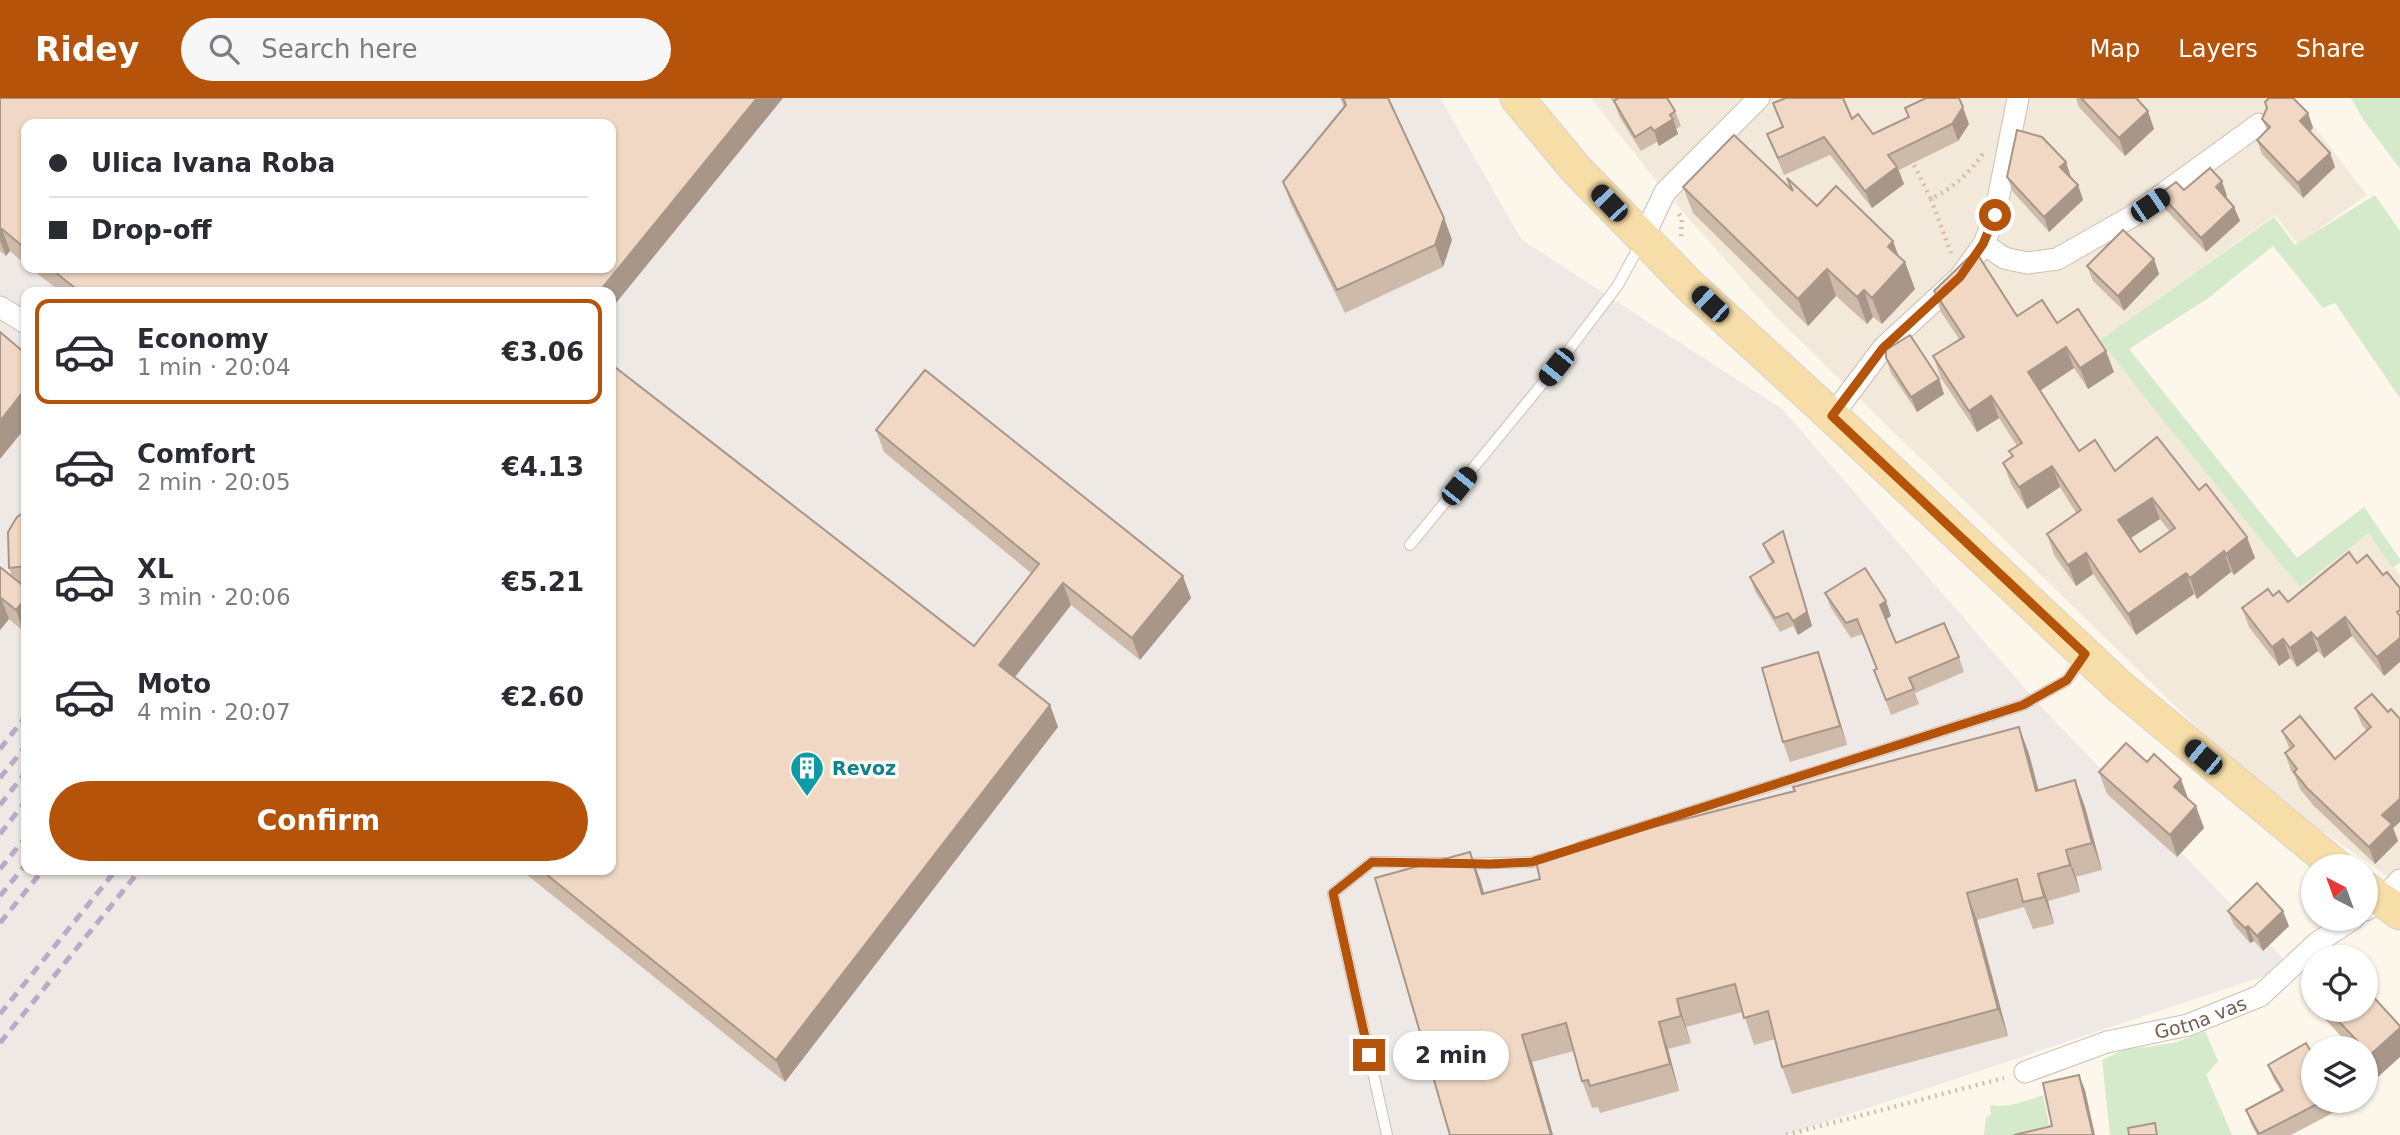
<!DOCTYPE html>
<meta charset="utf-8">
<style>
:root{--surface:#fff;--page:#f7f7f7;--text:#2b2b33;--muted:#7c7c81;--line:#e1e1e2;--accent:#b45309}
body{margin:0;font-family:"DejaVu Sans",sans-serif;background:var(--page);color:var(--text);height:100vh;display:flex;flex-direction:column;font-size:26px;white-space:nowrap}
*{box-sizing:border-box;margin:0}
p{font-size:23px;color:var(--muted)}
.icon{flex:none;width:38px;height:38px;fill:none;stroke:currentColor;stroke-width:2;stroke-linecap:round;stroke-linejoin:round}
.map{position:relative;flex:1;overflow:hidden}
.side{position:absolute;left:21px;top:189px;width:595px;height:588px;display:flex;flex-direction:column;background:var(--surface);border-radius:14px;box-shadow:0 2px 5px #0004}
.side>*{flex:none}
.banner{position:absolute;left:21px;top:21px;width:595px;height:154px;border-radius:14px;box-shadow:0 2px 5px #0004;display:grid;align-content:center;height:154px;padding:0 28px;background:var(--surface)}
.needle{width:46px;rotate:319deg}
.buttons{position:absolute;left:2301px;top:756px;display:grid;gap:14px}
.buttons a{display:grid;place-items:center;width:77px;height:77px;border-radius:50%;background:var(--surface);box-shadow:0 2px 5px #0004;font-size:35px}
.end{position:absolute;width:32px;height:32px;margin:-16px;border:9px solid #b45309;background:#fff;box-shadow:0 0 0 4px #fff}
.from{border-radius:50%}
.bubble{position:absolute;height:49px;border-radius:24px;background:var(--surface);box-shadow:0 2px 5px #0004;font-size:23px;font-weight:800;line-height:49px;text-align:center}
.car{position:absolute;width:21px;height:42px;margin:-21px -10px;border-radius:9px;box-shadow:0 0 5px 2px #0007;background:linear-gradient(#222 24%,#8ab4d8 0 40%,#222 0 76%,#8ab4d8 0 86%,#222 0)}
.banner b{display:flex;align-items:center;gap:24px;height:66px;font-size:26px}
.banner b+b{border-top:2px solid var(--line)}
.banner i{width:18px;height:18px;background:var(--text)}
ul{padding:12px 0 0;list-style:none}
li{display:flex;align-items:center;gap:21px;height:105px;margin:0 14px 10px;padding:0 14px;border:4px solid transparent;border-radius:14px}
li div{flex:1}
li b{display:block;font-size:26px}
li em{font-style:normal;font-weight:800}
li.current{border-color:var(--accent)}
li>.icon{width:63px;height:63px;stroke-width:1.5}
.button{display:flex;gap:14px;margin-top:auto;padding:14px 28px}
.button a{flex:1;height:80px;border-radius:42px;background:var(--accent);color:#fff;font-size:28px;font-weight:800;line-height:80px;text-align:center}
header{display:flex;align-items:center;gap:42px;box-sizing:border-box;height:98px;padding:0 35px;background:var(--accent);color:#fff}
header strong{font-size:33px}
nav{display:flex;gap:38px;margin-inline-start:auto;font-size:24px}
.search{width:490px;height:63px;background:var(--page);display:flex;align-items:center;gap:18px;box-sizing:border-box;padding:0 24px;border-radius:38px;color:var(--muted);font-size:26px}
.map>svg:first-child{display:block}
.residential{fill:#f3e9da}
.industrial{fill:#eee9e4;fill-rule:evenodd}
.green{fill:#d5eaca}
.lines{fill:none;stroke-linecap:round;stroke-linejoin:round}
.lane-casing{stroke:#cebfb1;stroke-width:12}
.street-casing{stroke:#cebfb1;stroke-width:23}
.primary-casing{stroke:#d9d2ce;stroke-width:35}
.path{stroke:#d6bca6;stroke-width:4.5;stroke-dasharray:2 5;stroke-linecap:butt}
.lane{stroke:#fff;stroke-width:10}
.street{stroke:#fff;stroke-width:21}
.primary{stroke:#f7dea8;stroke-width:33}
.rail{stroke:#baa9c7;stroke-width:5;stroke-dasharray:10 7;stroke-linecap:butt}
.wall{fill:#cebaa9;fill-rule:evenodd}
.shaded-wall{fill:#a89789}
.building{fill:#f0d8c4;stroke:#a89789;stroke-width:2;fill-rule:evenodd}
.route{stroke:#b45309;stroke-width:9}
.labels{text-anchor:middle;dominant-baseline:central;stroke-width:7;stroke-linejoin:round;paint-order:stroke}
.culture-label{font-size:19px;font-weight:bold;fill:#0d838f;stroke:#fefaf2;text-anchor:start}
.street-label{font-size:19px;fill:#775f4f;stroke:#fefaf2}
</style>
<header>
<strong>Ridey</strong>
<div class="search"><svg class="icon" aria-label="search" viewBox="0 0 24 24"><circle cx="10" cy="10" r="6"/><path d="M15 15l6 6"/></svg>Search here</div>
<nav><a>Map</a><a>Layers</a><a>Share</a></nav>
</header>
<div class="map">
<svg width="2400" height="1037" viewBox="0 0 2400 1037">
<rect width="100%" height="100%" fill="#fcf6eb"/>
<polygon class="residential" points="1591,0 2292,0 2367,97 2298,146 2275,117 2100,242 2296,483 2372,434 2400,477 2400,787 2321,732 2211,643 1774,217 1662,90"/>
<path class="industrial" d="M0,0H1440L1522,142L1782,311L2034,601L2291,869L1787,1037H0ZM26,26H611V170H26ZM26,194H611V772H26Z"/>
<g class="green">
<polygon points="2351,0 2400,0 2400,71 2363,21"/>
<polygon points="2375,97 2400,133 2400,300 2335,205 2323,210 2273,148 2207,201 2129,251 2297,460 2364,409 2400,461 2400,465 2392,469 2369,435 2300,489 2158,316 2100,242 2274,119 2295,147"/>
<polygon points="2205,933 2218,963 2206,977 2232,1037 2110,1037 2102,962 2128,950 2148,949 2177,944"/>
<path d="M2043,997L2051,1037H1984L1986,1020L1991,1016L1990,1007C2009,1010 2026,1003 2043,997Z"/>
</g>
<g class="lines">
<g class="lane-casing">
<g id="lane">
<polyline points="1410,447 1556,269 1618,187 1642,143"/>
<polyline points="1580,749 2023,607 2067,582 2084,559"/>
<polyline points="1460,766 1532,764 1548,759"/>
<polyline points="1387,1037 1333,795 1372,764 1444,765"/>
</g>
</g>
<g class="street-casing">
<g id="street">
<polyline points="1643,140 1665,94 1759,0"/>
<polyline points="1984,146 2004,160 2027,165 2057,161 2131,119 2259,26"/>
<polyline points="0,209 26,225"/>
<polyline points="1832,318 1883,250 1960,179 1984,146 1995,117 2018,0"/>
<polyline points="2366,812 2381,802 2400,782"/>
<path id="s1" d="M2025,974L2107,944L2188,927L2260,898L2318,844L2353,821"/>
</g>
</g>
<g class="primary-casing">
<g id="primary">
<polyline points="1517,0 1575,70 1690,188 1832,318 2120,589 2336,768"/>
<polyline points="2366,791 2400,815"/>
</g>
</g>
<g class="path">
<path d="M1911,61L1931,101C1953,90 1970,75 1984,54"/>
<polyline points="1931,101 1951,155"/>
<polyline points="1679,116 1682,121 1681,138"/>
<polyline points="1786,1037 2004,980"/>
</g>
<use href="#lane" class="lane"/>
<use href="#street" class="street"/>
<use href="#primary" class="primary"/>
<g class="rail">
<polyline points="0,651 26,618"/>
<polyline points="0,680 26,648"/>
<polyline points="0,707 26,674"/>
<polyline points="0,736 26,703"/>
<polyline points="0,771 26,739"/>
<polyline points="0,798 26,766"/>
<polyline points="0,825 43,772"/>
<polyline points="0,916 116,772"/>
<polyline points="0,945 140,772"/>
</g>
</g>
<g class="wall">
<polygon points="0,0 783,0 611,211 611,194 61,194 30,170 611,170 26,26 26,167 10,153 6,158 0,153"/>
<polygon points="1340,0 1388,0 1444,120 1452,142 1443,169 1345,215 1291,106 1283,84 1344,9"/>
<polygon points="1610,0 1667,0 1675,13 1681,28 1676,31 1678,36 1659,48 1657,44 1641,53 1619,18 1615,6"/>
<polygon points="2076,0 2138,0 2154,31 2125,58 2079,9"/>
<polygon points="1773,5 1852,21 1873,36 1908,20 1905,10 1969,26 1958,43 1899,72 1904,86 1872,110 1830,57 1784,77 1767,36 1782,29"/>
<polygon points="2308,15 2313,30 2310,34 2330,55 2335,69 2303,100 2262,56 2257,42 2267,32 2262,21"/>
<polygon points="2066,64 2070,80 2078,87 2083,102 2049,134 2013,94 2007,79"/>
<polygon points="1787,80 1817,108 1899,159 1915,191 1882,226 1873,219 1867,226 1836,198 1808,228 1693,115 1683,89 1792,92"/>
<polygon points="2184,92 2227,98 2226,99 2234,109 2240,123 2206,154 2165,111 2160,96"/>
<polygon points="2087,168 2159,176 2124,213 2093,183"/>
<path d="M1934,193L2017,218L2057,225L2114,274L2088,291L2074,270L2040,293L2079,353L2115,373L2255,460L2234,477L2231,474L2197,501L2194,496L2136,537L2093,476L2076,488L2054,457L2047,436L2076,415L2060,389L2027,411L2011,386L2003,365L2012,359L2009,353L2017,348L1999,320L1977,334L1941,280L1933,258L1959,241L1941,214ZM2160,421L2170,434L2140,454L2131,440Z"/>
<polygon points="1886,260 1939,281 1944,296 1917,314 1891,275"/>
<polygon points="876,332 1191,500 1140,562 1071,507 1015,579 1050,607 1058,629 785,984 521,772 611,772 974,548 1031,475 884,354"/>
<polygon points="26,414 26,484 19,485 23,533 9,521 0,532 0,469 12,478 9,470"/>
<polygon points="1763,446 1788,447 1812,528 1798,537 1793,528 1780,534 1755,493 1750,479 1772,465 1768,459"/>
<polygon points="2349,454 2384,578 2352,538 2324,560 2318,553 2297,569 2290,560 2279,568 2249,529 2242,510 2273,498 2288,504"/>
<polygon points="1825,495 1891,518 1886,521 1896,545 1959,559 1964,574 1915,595 1919,606 1891,617 1874,572 1877,571 1863,536 1851,540 1831,510"/>
<polygon points="1825,573 1847,647 1790,664 1783,644"/>
<polygon points="2372,596 2393,730 2398,743 2375,766 2313,707 2300,691 2295,678 2291,673 2285,655 2290,652 2282,633 2335,661 2367,633 2362,627 2355,610"/>
<polygon points="2019,629 2029,656 2038,692 2075,682 2085,709 2102,772 2076,779 2080,794 2048,803 2054,826 2033,831 2024,809 1977,822 2008,938 1792,996 1782,969 1775,941 1754,947 1743,914 1686,929 1691,945 1668,951 1679,993 1600,1015 1598,1009 1592,1010 1582,983 1574,953 1532,964 1553,1037 1450,1037 1470,754 1484,796 1540,781 1795,693"/>
<polygon points="2099,674 2189,701 2204,730 2177,759 2107,696"/>
<polygon points="2228,813 2289,828 2263,853 2254,843 2250,845 2234,827"/>
<polygon points="2321,912 2366,912 2378,979 2366,966 2366,950 2352,950 2324,920"/>
<polygon points="2268,967 2314,1003 2342,1003 2344,1009 2291,1037 2257,1037 2251,1026 2246,1012 2281,993 2274,982"/>
</g>
<g class="shaded-wall">
<polygon points="757,0 783,0 611,211 611,194 599,194"/>
<polygon points="1963,9 1969,26 1958,43 1952,26"/>
<polygon points="2148,13 2154,31 2125,58 2119,40"/>
<polygon points="2308,15 2313,30 2305,38 2300,23"/>
<polygon points="1673,21 1678,36 1659,48 1654,33"/>
<polygon points="2330,55 2335,69 2303,100 2298,85"/>
<polygon points="2066,64 2071,79 2066,84 2060,69"/>
<polygon points="1897,69 1904,86 1872,110 1865,93"/>
<polygon points="2222,83 2227,98 2221,103 2216,89"/>
<polygon points="2078,87 2083,102 2049,134 2044,119"/>
<polygon points="2234,109 2240,123 2206,154 2201,140"/>
<polygon points="1444,120 1452,142 1443,169 1435,147"/>
<polygon points="2,131 10,153 6,158 0,142 0,133"/>
<polygon points="1893,143 1902,167 1905,164 1915,191 1882,226 1872,200 1888,149"/>
<polygon points="2154,161 2159,176 2124,213 2118,198"/>
<polygon points="1827,171 1836,198 1808,228 1798,201"/>
<polygon points="1864,192 1873,219 1867,226 1857,199"/>
<polygon points="2066,249 2074,270 2035,296 2028,274"/>
<polygon points="2106,253 2114,274 2088,291 2080,270"/>
<polygon points="1939,281 1944,296 1917,314 1911,299"/>
<polygon points="26,290 26,329 0,361 0,323"/>
<polygon points="1991,298 1999,320 1977,334 1969,313"/>
<polygon points="2052,368 2060,389 2027,411 2019,389"/>
<polygon points="2152,400 2160,421 2126,443 2118,422"/>
<polygon points="1783,433 1812,528 1798,537 1793,523"/>
<polygon points="2247,439 2255,460 2234,477 2226,456"/>
<polygon points="2224,453 2231,474 2197,501 2190,480"/>
<polygon points="2086,455 2093,476 2076,488 2068,467"/>
<polygon points="2186,475 2194,496 2136,537 2128,516"/>
<polygon points="1183,478 1191,500 1140,562 1132,540"/>
<polygon points="1063,485 1071,507 1007,589 999,567"/>
<polygon points="1,500 9,521 0,532 0,502"/>
<polygon points="26,500 26,529 23,533 16,512"/>
<polygon points="1886,503 1891,518 1885,522 1880,507"/>
<polygon points="2345,519 2352,538 2324,560 2317,541"/>
<polygon points="2311,534 2318,553 2297,569 2290,550"/>
<polygon points="2400,540 2400,564 2384,578 2377,559"/>
<polygon points="2283,541 2290,560 2279,568 2272,549"/>
<polygon points="1818,554 1825,573 1847,647 1840,628"/>
<polygon points="1050,607 1058,629 785,984 776,962"/>
<polygon points="2019,629 2029,656 2046,720 2036,693"/>
<polygon points="2181,681 2189,703 2174,689"/>
<polygon points="2075,682 2085,709 2102,772 2092,745"/>
<polygon points="2400,701 2400,724 2393,730 2398,743 2375,766 2369,749 2382,717"/>
<polygon points="2196,708 2204,730 2177,759 2170,737"/>
<polygon points="2066,752 2076,779 2080,794 2070,767"/>
<polygon points="1470,754 1480,781 1492,823 1482,796"/>
<polygon points="2038,776 2048,803 2054,826 2044,799"/>
<polygon points="1967,795 1977,822 2008,938 1998,911"/>
<polygon points="2283,813 2289,828 2263,853 2257,838"/>
<polygon points="2248,828 2254,843 2250,845 2245,830"/>
<polygon points="1677,901 1686,929 1691,945 1681,918"/>
<polygon points="1659,924 1668,951 1679,993 1670,966"/>
<polygon points="2400,930 2400,959 2378,979 2370,957"/>
<polygon points="1522,937 1532,964 1553,1037 1551,1037"/>
<polygon points="2079,977 2085,992 2095,1037 2093,1037"/>
</g>
<g class="building">
<polygon points="0,0 757,0 599,194 80,194 50,170 611,170 611,26 26,26 26,151 2,131 0,133"/>
<polygon points="1343,0 1388,0 1444,120 1435,147 1337,192 1283,84 1346,7"/>
<polygon points="1616,0 1667,0 1675,13 1670,17 1673,21 1654,33 1651,29 1635,39 1614,3 1617,1"/>
<polygon points="1786,0 1843,0 1852,21 1858,16 1873,36 1909,19 1905,10 1926,0 1959,0 1963,9 1952,26 1888,57 1897,69 1865,93 1824,39 1778,60 1767,36 1783,29 1773,5"/>
<polygon points="2081,0 2136,0 2148,13 2119,40"/>
<polygon points="2269,0 2293,0 2308,15 2300,23 2330,55 2298,85 2257,42 2270,29 2262,21 2267,10 2265,4"/>
<polygon points="2017,32 2042,39 2066,64 2060,69 2078,87 2044,119 2007,79"/>
<polygon points="1734,37 1793,93 1787,80 1817,108 1836,88 1893,143 1888,149 1905,164 1872,200 1864,192 1857,199 1827,171 1798,201 1683,89"/>
<polygon points="2210,70 2222,83 2216,89 2234,109 2201,140 2160,96 2176,84 2184,92"/>
<polygon points="2123,132 2154,161 2118,198 2087,168"/>
<path d="M1976,154L2017,218L2042,202L2057,225L2078,211L2106,253L2080,270L2066,249L2028,274L2079,353L2095,342L2115,373L2157,339L2199,392L2206,386L2247,439L2226,456L2224,453L2190,480L2186,475L2128,516L2086,455L2068,467L2047,436L2081,412L2052,368L2019,389L2003,365L2013,358L2009,353L2022,345L1991,298L1969,313L1933,258L1964,239L1934,193L1967,161ZM2152,400L2175,430L2140,454L2118,422Z"/>
<polygon points="0,234 26,256 26,290 0,323"/>
<polygon points="1910,237 1939,281 1911,299 1886,260 1886,252"/>
<polygon points="611,266 974,548 1039,466 876,332 925,272 1183,478 1132,540 1063,485 999,567 1050,607 776,962 541,772 611,772"/>
<polygon points="25,414 26,414 26,468 9,470 8,434 17,419"/>
<polygon points="1783,433 1807,514 1793,523 1788,515 1775,520 1750,479 1774,464 1763,446"/>
<polygon points="2349,454 2357,465 2367,457 2383,477 2387,474 2400,490 2400,512 2397,514 2400,518 2400,540 2377,559 2345,519 2317,541 2311,534 2290,550 2283,541 2272,549 2242,510 2268,491 2273,498 2279,493 2288,504"/>
<polygon points="0,469 26,490 26,500 16,512 1,500 0,502"/>
<polygon points="1865,470 1886,503 1880,507 1896,545 1944,525 1959,559 1909,580 1914,591 1886,602 1874,572 1877,571 1857,521 1846,525 1825,495"/>
<polygon points="1818,554 1840,628 1783,644 1762,570"/>
<polygon points="2372,596 2388,614 2391,611 2400,621 2400,701 2382,717 2392,726 2369,749 2307,690 2294,674 2297,671 2285,655 2294,648 2282,633 2300,618 2335,661 2371,629 2355,610"/>
<polygon points="2019,629 2036,693 2075,682 2092,745 2066,752 2070,767 2038,776 2044,799 2023,804 2017,781 1967,795 1998,911 1782,969 1768,913 1744,920 1735,886 1677,901 1681,918 1659,924 1670,966 1590,988 1588,982 1582,983 1566,925 1522,937 1551,1037 1450,1037 1375,780 1470,754 1482,796 1540,781 1535,759 1795,693 1793,689"/>
<polygon points="2126,645 2147,664 2154,656 2181,681 2174,689 2196,708 2170,737 2099,674"/>
<polygon points="2257,785 2283,813 2257,838 2248,828 2245,830 2228,813"/>
<polygon points="2366,891 2400,928 2400,930 2370,957 2366,953 2366,950 2364,950 2328,912 2366,912"/>
<polygon points="2306,945 2314,959 2314,1003 2323,1003 2259,1036 2246,1012 2283,992 2268,967"/>
<polygon points="2079,977 2093,1037 2014,1037 2052,1028 2043,985"/>
<polygon points="2155,1025 2157,1037 2129,1037 2128,1030"/>
</g>
<g class="lines">
<polyline class="route" points="1369,957 1333,795 1372,764 1490,766 1532,764 2023,607 2067,582 2085,556 1832,318 1883,250 1960,179 1983,146 1995,117"/>
</g>
<defs>
<g id="building-pin" transform="scale(1.75)"><path d="M0 17L-7.5 6A9.5 9.5 0 1 1 7.5 6Z" fill="#0f9aa8" stroke="#fefaf2"/><path d="M-4-6H4V6H1V3H-1V6H-4ZM-2.5-4.3h1.7v1.8h-1.7ZM.8-4.3h1.7v1.8H.8ZM-2.5-1h1.7V.8h-1.7ZM.8-1h1.7V.8H.8Z" fill="#fff"/></g>
</defs>
<g fill-rule="evenodd">
<use href="#building-pin" x="807" y="670"/>
</g>
<g class="labels">
<g class="culture-label">
<text x="832" y="670">Revoz</text>
</g>
<g class="street-label">
<text stroke="none"><textPath href="#s1" startOffset="184">Gotna vas</textPath></text>
</g>
</g>
</svg>
<div class="buttons">
<a><svg class="needle" viewBox="-14 -14 28 28"><path d="M0-13l5 13h-10z" fill="#e53935"/><path d="M0 13l5-13h-10z" fill="#7c7c81"/></svg></a>
<a><svg class="icon" aria-label="locate" viewBox="0 0 24 24"><circle cx="12" cy="12" r="6"/><path d="M12 2v4M12 18v4M2 12h4M18 12h4"/></svg></a>
<a><svg class="icon" aria-label="layers" viewBox="0 0 24 24"><path d="M12 4l9 5-9 5-9-5zM3 14l9 5 9-5"/></svg></a>
</div>
<i class="end from" style="left:1995px;top:117px"></i>
<i class="end" style="left:1369px;top:957px"></i>
<div class="bubble" style="left:1393px;top:933px;width:116px">2 min</div>
<i class="car" style="left:1609px;top:105px;rotate:316deg"></i>
<i class="car" style="left:2150px;top:107px;rotate:56deg"></i>
<i class="car" style="left:1710px;top:206px;rotate:313deg"></i>
<i class="car" style="left:1556px;top:269px;rotate:219deg"></i>
<i class="car" style="left:1459px;top:388px;rotate:39deg"></i>
<i class="car" style="left:2203px;top:659px;rotate:310deg"></i>
<div class="banner">
<b><i class="from"></i>Ulica Ivana Roba</b>
<b><i></i>Drop-off</b>
</div>
<section class="side">
<ul>
<li class="current"><svg class="icon" aria-label="car" viewBox="0 0 24 24"><path d="M5 17H2v-5l4-1 3-4h7l3 4 3 1v5h-3M9 17h6M6 11h13"/><circle cx="7" cy="17" r="2"/><circle cx="17" cy="17" r="2"/></svg><div><b>Economy</b><p>1 min · 20:04</p></div><em>€3.06</em></li>
<li><svg class="icon" aria-label="car" viewBox="0 0 24 24"><path d="M5 17H2v-5l4-1 3-4h7l3 4 3 1v5h-3M9 17h6M6 11h13"/><circle cx="7" cy="17" r="2"/><circle cx="17" cy="17" r="2"/></svg><div><b>Comfort</b><p>2 min · 20:05</p></div><em>€4.13</em></li>
<li><svg class="icon" aria-label="car" viewBox="0 0 24 24"><path d="M5 17H2v-5l4-1 3-4h7l3 4 3 1v5h-3M9 17h6M6 11h13"/><circle cx="7" cy="17" r="2"/><circle cx="17" cy="17" r="2"/></svg><div><b>XL</b><p>3 min · 20:06</p></div><em>€5.21</em></li>
<li><svg class="icon" aria-label="car" viewBox="0 0 24 24"><path d="M5 17H2v-5l4-1 3-4h7l3 4 3 1v5h-3M9 17h6M6 11h13"/><circle cx="7" cy="17" r="2"/><circle cx="17" cy="17" r="2"/></svg><div><b>Moto</b><p>4 min · 20:07</p></div><em>€2.60</em></li>
</ul>
<div class="button"><a>Confirm</a></div>
</section>
</div>
